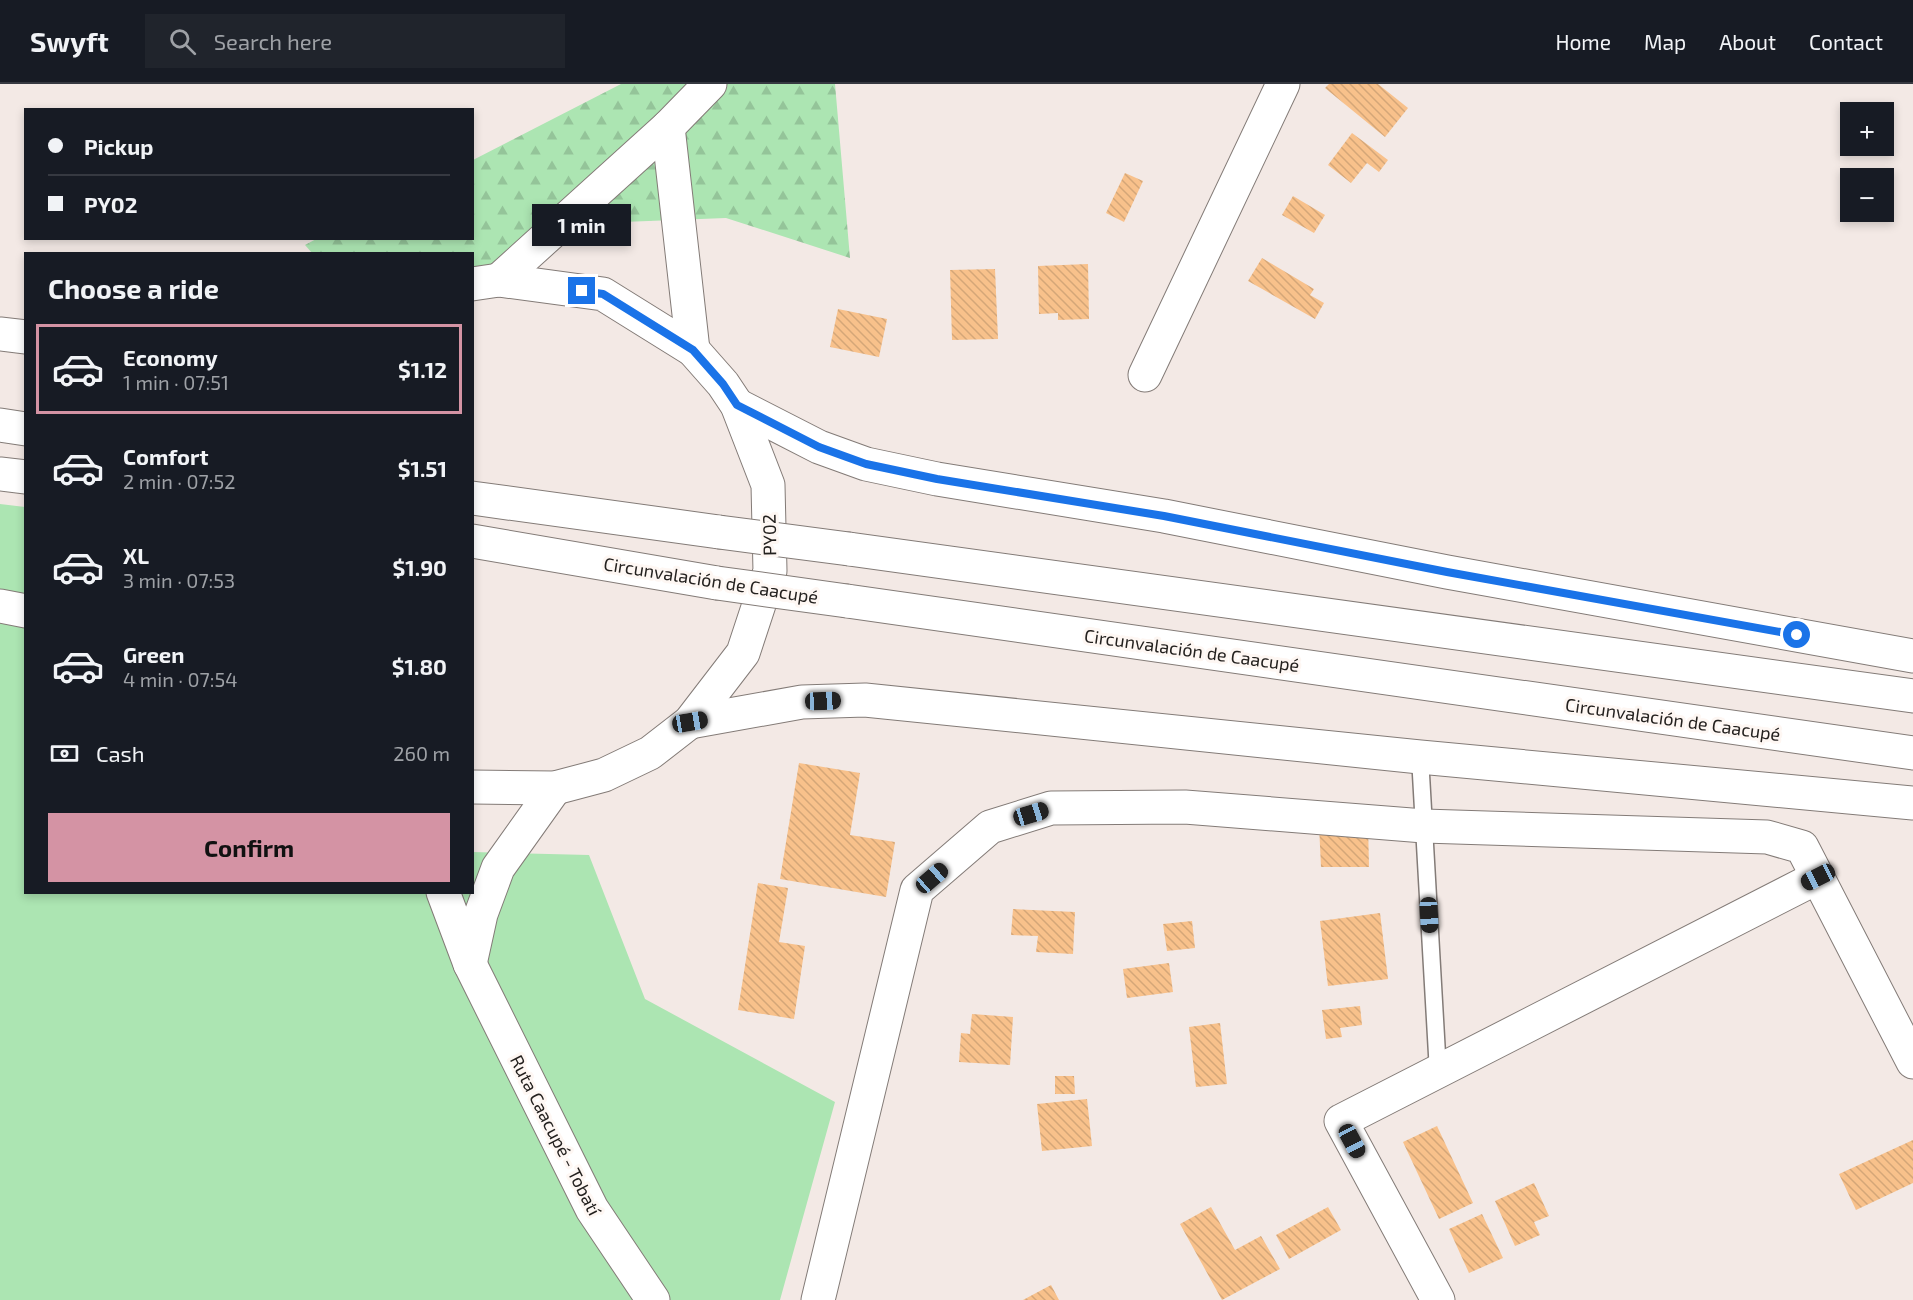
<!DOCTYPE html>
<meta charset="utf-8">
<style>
:root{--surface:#171b24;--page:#20242c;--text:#f1f3f6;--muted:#9ea1a6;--line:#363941;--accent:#d493a4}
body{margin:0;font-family:"Exo 2",sans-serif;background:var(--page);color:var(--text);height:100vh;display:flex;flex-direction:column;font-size:22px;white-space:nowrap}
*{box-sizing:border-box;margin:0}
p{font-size:20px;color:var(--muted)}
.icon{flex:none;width:33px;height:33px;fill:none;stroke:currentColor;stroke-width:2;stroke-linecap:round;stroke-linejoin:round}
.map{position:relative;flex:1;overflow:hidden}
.details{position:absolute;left:24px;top:168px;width:450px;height:642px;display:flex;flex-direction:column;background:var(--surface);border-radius:0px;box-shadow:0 3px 9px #0003}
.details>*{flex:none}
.hud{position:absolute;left:24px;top:24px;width:450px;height:132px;border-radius:0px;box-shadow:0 3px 9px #0003;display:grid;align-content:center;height:132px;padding:0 24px;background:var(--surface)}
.controls{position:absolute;left:1840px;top:18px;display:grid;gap:12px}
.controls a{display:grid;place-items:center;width:54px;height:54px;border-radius:0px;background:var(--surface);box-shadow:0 3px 9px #0003;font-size:30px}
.end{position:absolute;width:27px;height:27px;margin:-14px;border:8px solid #1a73e8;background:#fff;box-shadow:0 0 0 3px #fff}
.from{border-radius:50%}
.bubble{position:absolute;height:42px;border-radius:0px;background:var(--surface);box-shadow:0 3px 9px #0003;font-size:20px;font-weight:700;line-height:42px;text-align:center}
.car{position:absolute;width:18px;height:36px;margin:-18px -9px;border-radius:8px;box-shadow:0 0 4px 2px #0007;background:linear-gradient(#222 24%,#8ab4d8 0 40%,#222 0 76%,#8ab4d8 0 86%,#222 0)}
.hud b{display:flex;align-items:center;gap:21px;height:57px;font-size:22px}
.hud b+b{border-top:2px solid var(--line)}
.hud i{width:15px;height:15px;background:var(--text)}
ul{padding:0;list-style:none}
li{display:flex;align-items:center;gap:18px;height:90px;margin:0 12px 9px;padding:0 12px;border:3px solid transparent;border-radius:0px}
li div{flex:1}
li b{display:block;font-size:22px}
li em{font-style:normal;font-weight:700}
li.current{border-color:var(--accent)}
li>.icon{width:54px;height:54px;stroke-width:1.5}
h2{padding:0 24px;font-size:27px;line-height:72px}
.pay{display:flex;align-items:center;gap:15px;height:66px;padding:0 24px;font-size:22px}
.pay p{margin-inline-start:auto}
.action{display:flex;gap:12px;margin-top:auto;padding:12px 24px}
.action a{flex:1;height:69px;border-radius:0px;background:var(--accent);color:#111;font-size:24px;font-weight:700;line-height:69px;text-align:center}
header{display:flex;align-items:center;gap:36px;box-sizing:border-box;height:84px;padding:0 30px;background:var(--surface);border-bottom:2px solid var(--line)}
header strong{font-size:28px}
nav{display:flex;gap:33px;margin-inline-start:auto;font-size:21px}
.search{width:420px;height:54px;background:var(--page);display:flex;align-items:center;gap:15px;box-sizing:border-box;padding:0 21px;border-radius:0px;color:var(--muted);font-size:22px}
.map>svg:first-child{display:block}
.green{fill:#ace5b2}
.forest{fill:url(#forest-firs)}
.building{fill:url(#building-back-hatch)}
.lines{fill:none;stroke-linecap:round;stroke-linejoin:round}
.lane-casing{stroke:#837b77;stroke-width:19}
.street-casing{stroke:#837b77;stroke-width:35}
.primary-casing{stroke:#837b77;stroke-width:35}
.highway-casing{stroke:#837b77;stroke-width:35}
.lane{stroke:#fff;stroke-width:16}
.street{stroke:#fff;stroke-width:33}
.primary{stroke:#fff;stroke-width:33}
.highway{stroke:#fff;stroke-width:33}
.highway-bridge-casing{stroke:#837b77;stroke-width:35;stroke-linecap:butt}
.highway-bridge{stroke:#fff;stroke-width:33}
.route{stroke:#1a73e8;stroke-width:8}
.labels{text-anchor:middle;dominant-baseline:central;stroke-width:6;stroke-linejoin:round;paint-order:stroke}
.street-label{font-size:18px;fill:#24211f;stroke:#fef7f3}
</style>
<header>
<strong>Swyft</strong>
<div class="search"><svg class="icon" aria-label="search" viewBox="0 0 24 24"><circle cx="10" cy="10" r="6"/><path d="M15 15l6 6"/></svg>Search here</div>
<nav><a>Home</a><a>Map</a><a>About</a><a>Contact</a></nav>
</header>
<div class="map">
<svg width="1913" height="1216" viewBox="0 0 1913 1216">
<defs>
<pattern id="forest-firs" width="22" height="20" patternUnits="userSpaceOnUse" patternTransform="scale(1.5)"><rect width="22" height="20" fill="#ace5b2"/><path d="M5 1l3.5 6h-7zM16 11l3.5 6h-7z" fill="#94c499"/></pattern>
<pattern id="building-back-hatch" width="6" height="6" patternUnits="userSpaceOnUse" patternTransform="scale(1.5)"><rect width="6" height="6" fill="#f8c18b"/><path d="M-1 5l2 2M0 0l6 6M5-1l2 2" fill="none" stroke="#d4a678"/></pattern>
</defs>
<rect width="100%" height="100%" fill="#f3e9e5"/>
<polygon class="green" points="0,420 25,423 26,808 472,808 473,768 589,771 645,915 835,1018 780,1216 0,1216"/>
<polygon class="forest" points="621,0 835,0 850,174 726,134 571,140 473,189 472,170 312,169 305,161 318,154 472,154 473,76"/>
<g class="building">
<polygon points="1329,0 1378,0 1408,24 1385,53 1325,4"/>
<polygon points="1352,49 1388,76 1379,88 1367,79 1351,99 1328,81"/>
<polygon points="1125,89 1143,97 1124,138 1106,129"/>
<polygon points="1293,112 1325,131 1314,149 1282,131"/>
<polygon points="1262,174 1314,205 1310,211 1324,219 1315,235 1248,197"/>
<polygon points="1088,180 1089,235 1058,236 1058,229 1039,230 1038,182"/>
<polygon points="995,185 998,255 952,256 950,186"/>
<polygon points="838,225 887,235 879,273 830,263"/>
<polygon points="799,679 860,689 850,751 895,758 886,813 780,795"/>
<polygon points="1368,740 1369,783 1321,783 1319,741"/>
<polygon points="758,799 788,804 779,858 805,862 794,935 738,926"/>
<polygon points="1013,825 1075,828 1073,870 1036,868 1038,852 1011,851"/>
<polygon points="1380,829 1388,895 1328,902 1320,837"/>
<polygon points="1192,837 1195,864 1167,867 1163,840"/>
<polygon points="1169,879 1173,908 1127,914 1123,885"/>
<polygon points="1360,922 1362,941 1340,944 1342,953 1326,955 1322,926"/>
<polygon points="972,930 1013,933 1010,981 959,978 961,949 970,950"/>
<polygon points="1220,939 1227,1000 1196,1003 1189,943"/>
<polygon points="1055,992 1074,992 1075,1010 1055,1010"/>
<polygon points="1087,1015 1092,1062 1042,1067 1037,1020"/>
<polygon points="1437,1042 1473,1119 1439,1135 1403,1058"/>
<polygon points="1913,1056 1913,1099 1856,1126 1839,1090"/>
<polygon points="1534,1099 1549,1132 1534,1138 1540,1151 1515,1162 1495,1117"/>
<polygon points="1211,1123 1235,1166 1261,1152 1280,1185 1222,1216 1180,1140"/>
<polygon points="1328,1123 1341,1146 1289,1175 1276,1151"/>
<polygon points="1482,1130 1503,1174 1469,1189 1449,1145"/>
<polygon points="1051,1201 1059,1216 1023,1216"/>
</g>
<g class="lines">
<g class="lane-casing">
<polyline id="lane" points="1420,673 1438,988"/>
</g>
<g class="street-casing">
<g id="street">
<polyline points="1145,291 1283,0"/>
<polyline points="818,1216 917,806 990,743 1051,724 1185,723 1424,742 1767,753 1802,763 1913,978"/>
<polyline points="1438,1216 1341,1037 1818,793"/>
</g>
</g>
<g class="primary-casing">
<g id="primary">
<polyline points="668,43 693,266"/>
<polyline points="499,196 668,43 710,0"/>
<polyline points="472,200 499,196 603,210 693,266 723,300 737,321 768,401 770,487 743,569 690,638 650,669 604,691 555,704 472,703"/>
<polyline points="443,808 470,880 592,1125 653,1216"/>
<polyline points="470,880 481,830 498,784 555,704"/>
</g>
</g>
<g class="highway-casing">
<g id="highway">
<polyline points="0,250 26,253"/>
<polyline points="737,321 819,363 866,380 937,395 1164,432 1447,488 1913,572"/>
<polyline points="0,341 26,345"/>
<polyline points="0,390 26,393"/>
<polyline points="472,414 719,448"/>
<polyline points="472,457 717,499"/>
<polyline points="849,465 1913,612"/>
<polyline points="847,517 1913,669"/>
<polyline points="0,522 26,527"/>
<polyline points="690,638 802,618 865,616 1420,673 1913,719"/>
</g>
</g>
<use href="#lane" class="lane"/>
<use href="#street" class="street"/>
<use href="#primary" class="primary"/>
<use href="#highway" class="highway"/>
<g class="highway-bridge-casing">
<g id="highway-bridge">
<polyline points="719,448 849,465"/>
<polyline points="717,499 847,517"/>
</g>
</g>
<use href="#highway-bridge" class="highway-bridge"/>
</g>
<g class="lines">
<polyline class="route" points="582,207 603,210 693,266 723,300 737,321 819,363 866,380 937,395 1164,432 1447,488 1797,551"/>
</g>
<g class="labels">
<g class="street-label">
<text transform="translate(769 451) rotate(-91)">PY02</text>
<text transform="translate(711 496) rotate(9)">Circunvalación de Caacupé</text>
<text transform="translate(1192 566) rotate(8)">Circunvalación de Caacupé</text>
<text transform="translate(1673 635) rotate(8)">Circunvalación de Caacupé</text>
<text transform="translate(556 1051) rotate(63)">Ruta Caacupé - Tobatí</text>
</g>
</g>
</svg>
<div class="controls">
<a>+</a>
<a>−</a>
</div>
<i class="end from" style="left:1797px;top:551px"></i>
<i class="end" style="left:582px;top:207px"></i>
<div class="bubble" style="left:532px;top:120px;width:99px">1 min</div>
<i class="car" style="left:823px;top:617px;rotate:88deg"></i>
<i class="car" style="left:690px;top:638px;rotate:80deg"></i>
<i class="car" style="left:1031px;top:730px;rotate:73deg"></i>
<i class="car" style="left:1818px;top:793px;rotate:243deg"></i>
<i class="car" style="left:932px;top:794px;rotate:49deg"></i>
<i class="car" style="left:1429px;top:831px;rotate:177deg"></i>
<i class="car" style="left:1352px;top:1057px;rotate:152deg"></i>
<div class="hud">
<b><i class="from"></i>Pickup</b>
<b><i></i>PY02</b>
</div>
<section class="details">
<h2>Choose a ride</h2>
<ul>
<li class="current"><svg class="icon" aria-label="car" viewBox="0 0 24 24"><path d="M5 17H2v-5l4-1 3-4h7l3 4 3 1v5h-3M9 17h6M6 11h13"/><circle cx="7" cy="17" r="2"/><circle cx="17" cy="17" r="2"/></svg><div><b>Economy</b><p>1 min · 07:51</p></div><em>$1.12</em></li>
<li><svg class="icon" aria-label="car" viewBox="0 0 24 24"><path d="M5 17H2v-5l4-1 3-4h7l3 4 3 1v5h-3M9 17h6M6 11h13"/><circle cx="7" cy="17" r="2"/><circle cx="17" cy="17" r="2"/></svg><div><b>Comfort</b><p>2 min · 07:52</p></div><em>$1.51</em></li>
<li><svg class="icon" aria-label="car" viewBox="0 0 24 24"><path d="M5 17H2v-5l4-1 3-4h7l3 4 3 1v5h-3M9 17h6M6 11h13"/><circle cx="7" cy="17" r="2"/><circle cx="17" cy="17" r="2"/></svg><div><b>XL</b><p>3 min · 07:53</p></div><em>$1.90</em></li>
<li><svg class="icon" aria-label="car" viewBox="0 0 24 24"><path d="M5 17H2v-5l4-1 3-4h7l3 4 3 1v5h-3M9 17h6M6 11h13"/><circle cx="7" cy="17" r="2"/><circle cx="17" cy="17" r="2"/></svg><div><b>Green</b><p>4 min · 07:54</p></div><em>$1.80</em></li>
</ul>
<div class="pay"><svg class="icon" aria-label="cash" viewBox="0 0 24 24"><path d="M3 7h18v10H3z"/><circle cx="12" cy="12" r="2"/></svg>Cash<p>260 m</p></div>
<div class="action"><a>Confirm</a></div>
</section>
</div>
